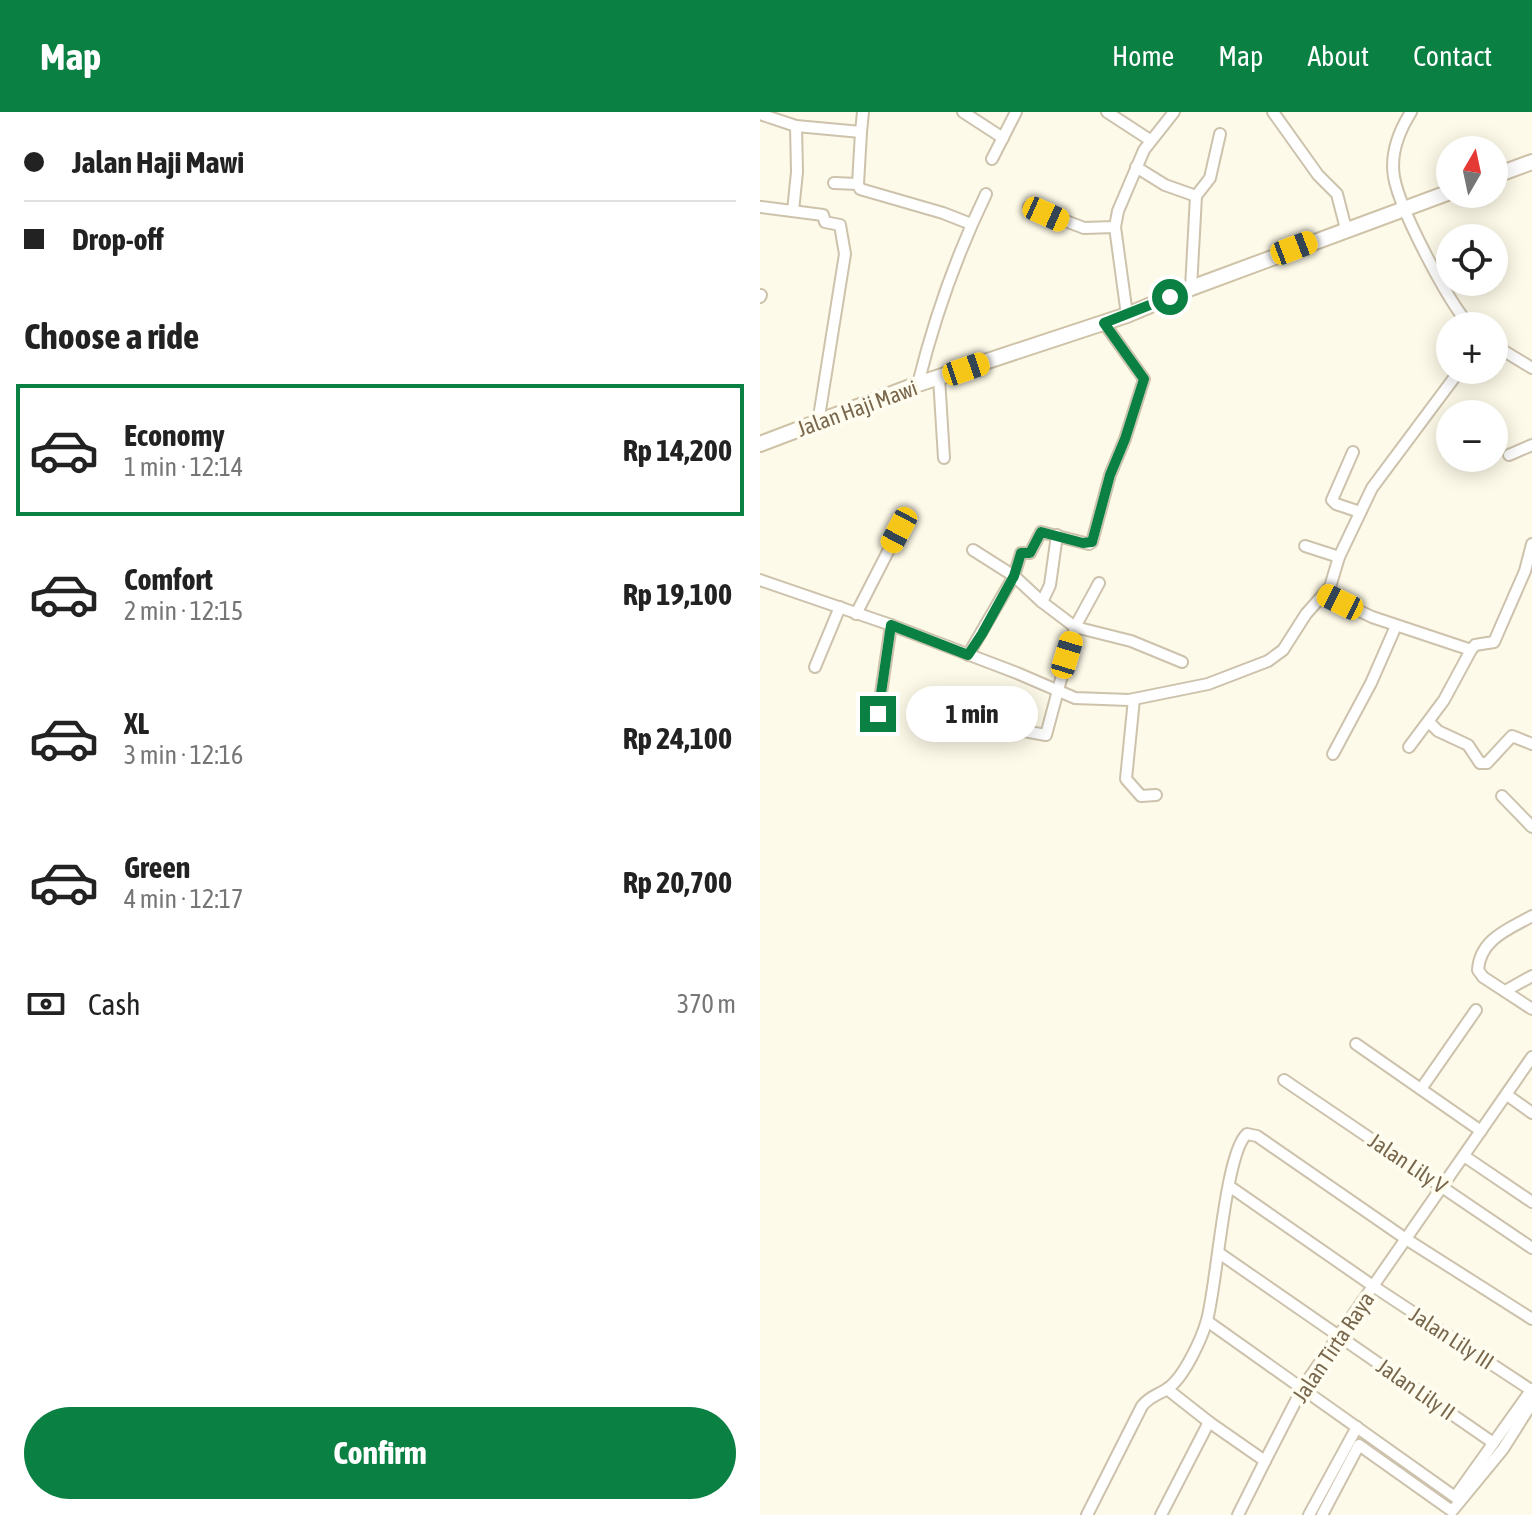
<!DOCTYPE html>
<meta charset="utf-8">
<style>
:root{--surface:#fff;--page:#f2f2f2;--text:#222;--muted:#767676;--line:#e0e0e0;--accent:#0b8043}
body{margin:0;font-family:"Asap Condensed",sans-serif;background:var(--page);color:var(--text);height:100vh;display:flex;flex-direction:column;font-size:30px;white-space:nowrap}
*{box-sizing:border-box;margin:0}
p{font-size:26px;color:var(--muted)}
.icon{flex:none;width:44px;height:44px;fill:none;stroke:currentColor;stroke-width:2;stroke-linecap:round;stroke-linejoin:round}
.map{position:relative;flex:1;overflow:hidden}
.panel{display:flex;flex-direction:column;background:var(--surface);width:760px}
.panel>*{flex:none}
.banner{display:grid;align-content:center;height:176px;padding:0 24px;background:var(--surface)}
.needle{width:52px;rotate:9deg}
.controls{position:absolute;left:676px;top:24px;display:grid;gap:16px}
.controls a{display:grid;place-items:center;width:72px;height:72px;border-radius:50%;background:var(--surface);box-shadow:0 4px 20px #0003;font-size:40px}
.end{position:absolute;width:36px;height:36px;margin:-18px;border:10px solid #0b8043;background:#fff;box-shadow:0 0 0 4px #fff}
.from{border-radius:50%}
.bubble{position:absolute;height:56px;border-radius:28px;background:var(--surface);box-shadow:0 4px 20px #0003;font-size:26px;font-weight:700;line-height:56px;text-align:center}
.car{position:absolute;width:24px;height:48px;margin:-24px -12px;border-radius:10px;box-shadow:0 0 6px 2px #0007;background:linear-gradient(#f5c518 24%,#345 0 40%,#f5c518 0 76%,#345 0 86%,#f5c518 0)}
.banner b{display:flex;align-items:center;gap:28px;height:76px;font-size:30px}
.banner b+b{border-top:2px solid var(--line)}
.banner i{width:20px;height:20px;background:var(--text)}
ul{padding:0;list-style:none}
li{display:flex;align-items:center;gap:24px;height:132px;margin:0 16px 12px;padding:0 8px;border:4px solid transparent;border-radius:0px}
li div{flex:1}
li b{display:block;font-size:30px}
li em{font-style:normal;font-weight:700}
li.selected{border-color:var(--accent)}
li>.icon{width:72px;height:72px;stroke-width:1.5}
h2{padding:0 24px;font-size:36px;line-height:96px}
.pay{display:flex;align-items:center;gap:20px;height:88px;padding:0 24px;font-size:30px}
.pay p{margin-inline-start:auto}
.cta{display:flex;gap:16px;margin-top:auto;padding:16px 24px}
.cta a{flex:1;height:92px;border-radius:48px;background:var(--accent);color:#fff;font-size:32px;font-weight:700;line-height:92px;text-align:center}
header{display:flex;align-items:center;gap:48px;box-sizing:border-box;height:112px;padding:0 40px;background:var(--accent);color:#fff}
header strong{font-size:38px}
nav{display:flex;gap:44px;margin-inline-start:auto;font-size:28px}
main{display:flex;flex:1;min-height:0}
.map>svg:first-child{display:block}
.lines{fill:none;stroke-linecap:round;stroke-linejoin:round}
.street-casing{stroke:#cdc2ac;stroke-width:14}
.secondary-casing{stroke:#cec2a7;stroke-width:18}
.street{stroke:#fff;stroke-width:10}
.secondary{stroke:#fff;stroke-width:14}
.route{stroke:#0b8043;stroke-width:10}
.labels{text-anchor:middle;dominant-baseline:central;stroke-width:8;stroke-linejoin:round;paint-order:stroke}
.street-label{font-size:22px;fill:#78674c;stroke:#fffdf0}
</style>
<header>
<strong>Map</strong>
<nav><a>Home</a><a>Map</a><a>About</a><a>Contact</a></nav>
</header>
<main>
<section class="panel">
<div class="banner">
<b><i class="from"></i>Jalan Haji Mawi</b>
<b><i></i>Drop-off</b>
</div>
<h2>Choose a ride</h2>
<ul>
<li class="selected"><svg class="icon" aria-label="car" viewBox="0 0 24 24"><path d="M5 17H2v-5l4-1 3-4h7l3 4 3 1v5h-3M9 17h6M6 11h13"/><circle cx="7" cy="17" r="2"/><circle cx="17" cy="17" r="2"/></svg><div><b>Economy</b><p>1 min · 12:14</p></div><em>Rp 14,200</em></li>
<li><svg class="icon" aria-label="car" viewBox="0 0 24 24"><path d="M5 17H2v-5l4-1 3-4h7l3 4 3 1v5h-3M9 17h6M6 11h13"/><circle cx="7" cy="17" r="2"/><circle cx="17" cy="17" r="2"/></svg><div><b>Comfort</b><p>2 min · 12:15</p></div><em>Rp 19,100</em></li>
<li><svg class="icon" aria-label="car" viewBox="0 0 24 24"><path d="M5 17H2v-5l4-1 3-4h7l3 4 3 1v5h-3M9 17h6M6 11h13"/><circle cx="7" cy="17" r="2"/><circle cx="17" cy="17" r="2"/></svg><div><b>XL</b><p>3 min · 12:16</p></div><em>Rp 24,100</em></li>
<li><svg class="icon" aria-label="car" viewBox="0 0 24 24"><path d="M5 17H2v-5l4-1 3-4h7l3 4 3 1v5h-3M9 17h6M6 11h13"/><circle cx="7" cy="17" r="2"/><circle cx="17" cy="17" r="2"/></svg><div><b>Green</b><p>4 min · 12:17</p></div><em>Rp 20,700</em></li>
</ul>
<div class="pay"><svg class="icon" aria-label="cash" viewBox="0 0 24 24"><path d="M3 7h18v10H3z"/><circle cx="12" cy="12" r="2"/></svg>Cash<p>370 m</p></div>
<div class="cta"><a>Confirm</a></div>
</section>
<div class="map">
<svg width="772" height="1403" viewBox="0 0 772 1403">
<rect width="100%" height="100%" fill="#fdfae9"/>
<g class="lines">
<g class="street-casing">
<g id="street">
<polyline points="203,0 243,26"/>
<polyline points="347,0 390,28"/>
<polyline points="513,0 558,63 577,82 586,117"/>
<path d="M651,0C639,19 630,41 634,65C640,98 687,188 710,214"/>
<polyline points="0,2 36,14 101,20 103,0"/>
<polyline points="232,47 256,0"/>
<polyline points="376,55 405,73 436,84"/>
<polyline points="74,71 98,72 100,77 183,101 211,112"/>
<polyline points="98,72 101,20"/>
<polyline points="1,95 63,103 65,110 80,113 85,142 58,311"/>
<polyline points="269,95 324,116 355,115"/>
<polyline points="33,99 37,60 36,14"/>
<polyline points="431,176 436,84 450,66 460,22"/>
<polyline points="0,185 1,183"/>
<polyline points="367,203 355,115 358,99 384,38 414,0"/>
<polyline points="734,233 772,256"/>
<polyline points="179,266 184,346"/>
<path d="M158,272C174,207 197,142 226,82"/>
<polyline points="593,340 572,388 576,392 600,400"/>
<polyline points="749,343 772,333"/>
<polyline points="545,434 579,445"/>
<polyline points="213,438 254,464 282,490 315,515 371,529 422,550"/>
<polyline points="0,468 131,513 257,561 315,586 369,588 448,572 508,549 523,538 546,502 570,475 579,445 612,376 700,258"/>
<polyline points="564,482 612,505 711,538 684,588 649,635"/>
<polyline points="282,490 290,473 297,423"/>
<polyline points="96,502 139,418"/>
<polyline points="711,538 715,533 734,530 765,459 772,432"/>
<polyline points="208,543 254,464 261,441 270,441 281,420 329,432 332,430 350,363 365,327 384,267 344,211"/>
<polyline points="55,555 80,495"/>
<polyline points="374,587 366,667 381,684 396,683"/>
<polyline points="118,602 131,513"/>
<polyline points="197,607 286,623 315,515 339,471"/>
<polyline points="669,610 678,619 708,633 720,651 727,651 752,624 772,632"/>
<polyline points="573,642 611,571 636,514"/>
<polyline points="742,684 772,715"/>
<path d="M772,804C749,817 720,827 718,858L723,865L772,897"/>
<polyline points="745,879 772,864"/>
<polyline points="596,932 721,1019"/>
<polyline points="524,968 772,1136"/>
<polyline points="661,977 716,898"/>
<polyline points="747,983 772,1001"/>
<polyline points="704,1044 772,1090"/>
<polyline points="469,1074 613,1174 771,1278"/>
<polyline points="459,1141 732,1330"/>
<polyline points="447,1209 695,1385 772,1277"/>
<polyline points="407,1277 449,1310"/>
<path d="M327,1403L382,1294C390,1284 398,1283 407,1277C424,1266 442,1226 447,1208C457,1173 465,1040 487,1022L497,1024L646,1127L772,1207"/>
<polyline points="401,1403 449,1310 505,1349 543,1275 772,945"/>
<polyline points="478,1403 505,1349"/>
<polyline points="549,1403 597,1315"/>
<polyline points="562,1403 599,1333 692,1399 743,1337 772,1291"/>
</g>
</g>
<g class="secondary-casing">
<g id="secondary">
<polyline points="734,64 772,50"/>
<polyline points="0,332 158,272 367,203 431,176 690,80"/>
</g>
</g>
<use href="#street" class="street"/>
<use href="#secondary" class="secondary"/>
</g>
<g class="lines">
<polyline class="route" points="118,602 131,513 208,543 222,522 254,464 261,441 270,441 281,420 323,431 332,430 350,363 365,327 384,267 344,211 410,185"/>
</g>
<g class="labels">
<g class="street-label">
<text transform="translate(97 296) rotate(-20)">Jalan Haji Mawi</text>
<text transform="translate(648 1051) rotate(34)">Jalan Lily V</text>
<text transform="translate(692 1226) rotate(33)">Jalan Lily III</text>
<text transform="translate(573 1235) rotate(-56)">Jalan Tirta Raya</text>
<text transform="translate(656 1277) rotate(35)">Jalan Lily II</text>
</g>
</g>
</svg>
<div class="controls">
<a><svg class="needle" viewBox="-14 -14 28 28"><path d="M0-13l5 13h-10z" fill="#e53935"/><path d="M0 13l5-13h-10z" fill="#767676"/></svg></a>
<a><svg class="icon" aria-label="locate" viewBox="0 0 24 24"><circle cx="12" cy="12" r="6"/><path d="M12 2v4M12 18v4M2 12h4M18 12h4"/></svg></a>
<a>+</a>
<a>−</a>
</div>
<i class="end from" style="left:410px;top:185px"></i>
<i class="end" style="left:118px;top:602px"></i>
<div class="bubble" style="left:146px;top:574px;width:132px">1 min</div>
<i class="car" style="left:286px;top:102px;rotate:114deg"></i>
<i class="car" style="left:534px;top:136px;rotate:69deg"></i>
<i class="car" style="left:206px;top:257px;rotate:71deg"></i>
<i class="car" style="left:139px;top:418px;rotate:208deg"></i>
<i class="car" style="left:580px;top:490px;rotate:296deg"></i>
<i class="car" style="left:307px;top:543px;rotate:17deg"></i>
</div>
</main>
